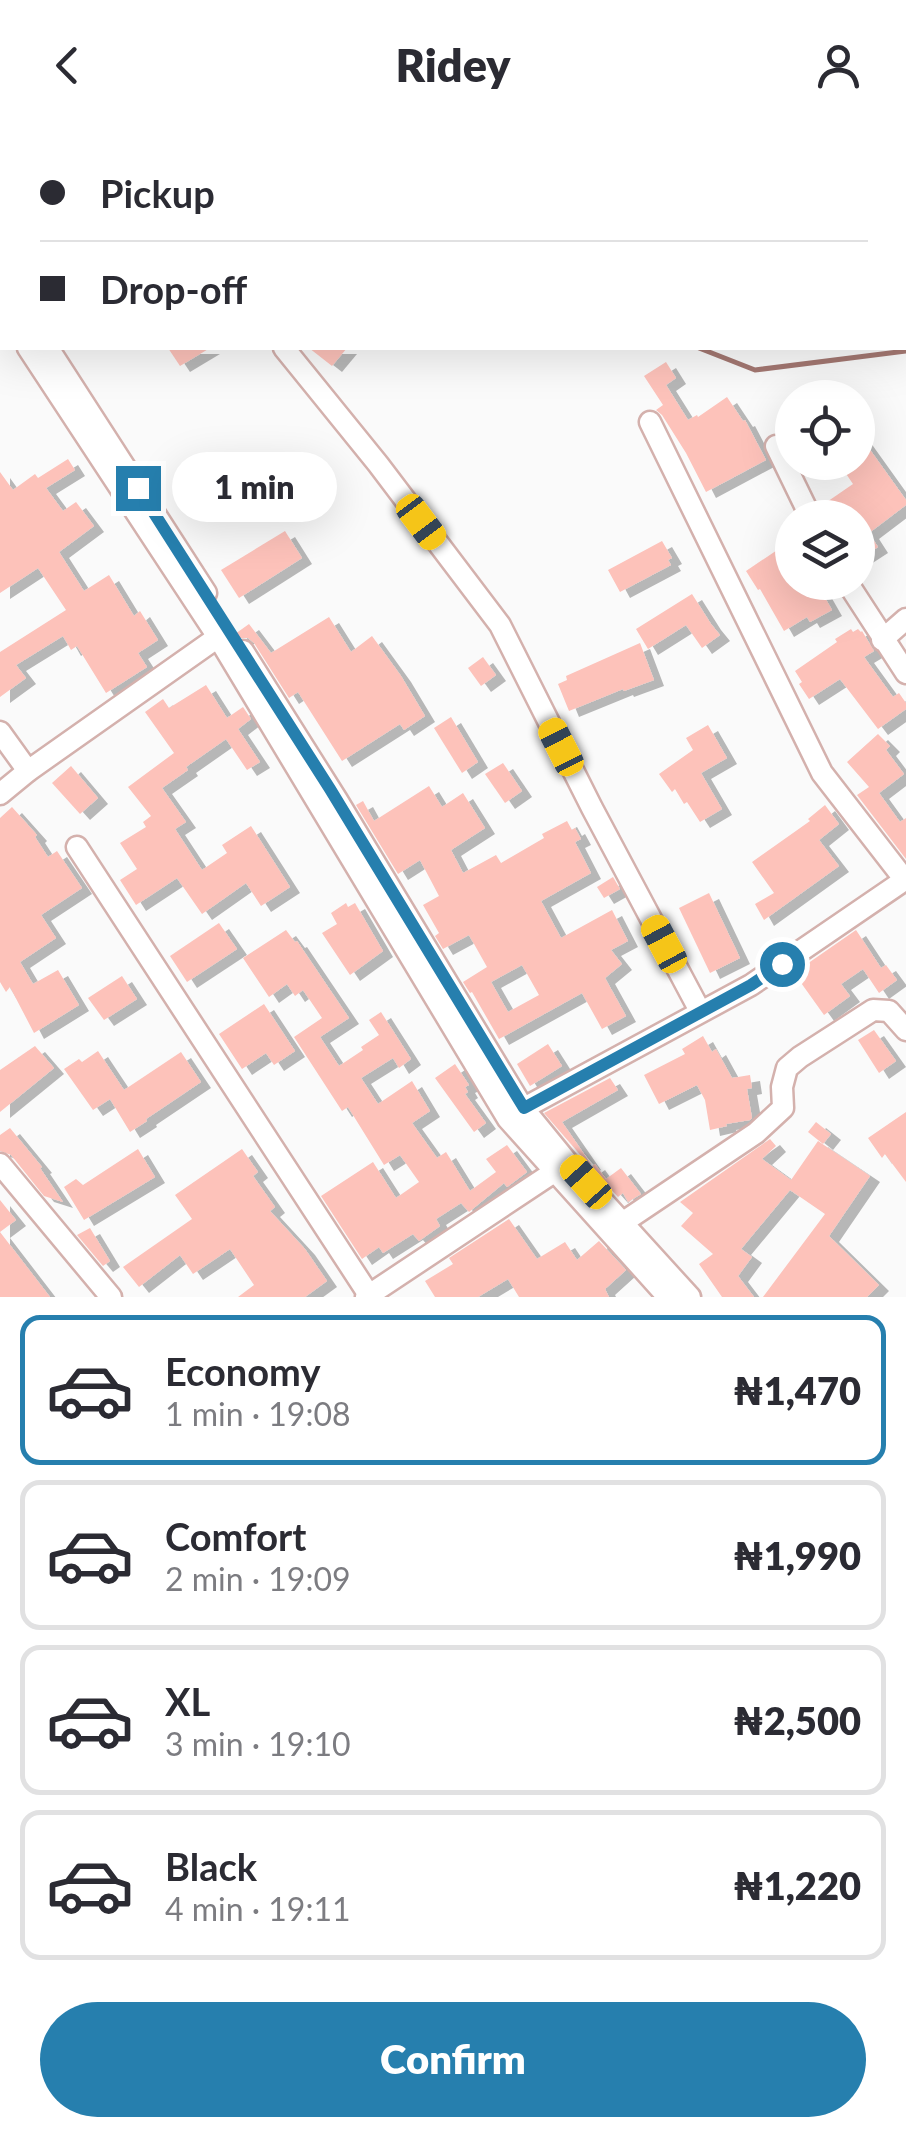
<!DOCTYPE html>
<meta charset="utf-8">
<style>
:root{--surface:#fff;--page:#f7f7f7;--text:#2b2b33;--muted:#7c7c81;--line:#e1e1e2;--accent:#267fae}
body{margin:0;font-family:Lato,sans-serif;background:var(--page);color:var(--text);height:100vh;display:flex;flex-direction:column;font-size:38px;white-space:nowrap}
*{box-sizing:border-box;margin:0}
p{font-size:32px;color:var(--muted)}
.icon{flex:none;width:55px;height:55px;fill:none;stroke:currentColor;stroke-width:2;stroke-linecap:round;stroke-linejoin:round}
.map{position:relative;height:1167px;overflow:hidden}
.drawer{display:flex;flex-direction:column;background:var(--surface);flex:1}
.drawer>*{flex:none}
.hud{position:absolute;left:0px;top:0px;width:908px;height:220px;box-shadow:0 10px 40px #0002;display:grid;align-content:center;height:220px;padding:0 40px;background:var(--surface)}
.fabs{position:absolute;left:775px;top:250px;display:grid;gap:20px}
.fabs a{display:grid;place-items:center;width:100px;height:100px;border-radius:50%;background:var(--surface);box-shadow:0 10px 40px #0002;font-size:50px}
.end{position:absolute;width:45px;height:45px;margin:-22px;border:12px solid #267fae;background:#fff;box-shadow:0 0 0 5px #fff}
.from{border-radius:50%}
.bubble{position:absolute;height:70px;border-radius:35px;background:var(--surface);box-shadow:0 10px 40px #0002;font-size:32px;font-weight:800;line-height:70px;text-align:center}
.car{position:absolute;width:30px;height:60px;margin:-30px -15px;border-radius:12px;box-shadow:0 0 8px 2px #0007;background:linear-gradient(#f5c518 24%,#345 0 40%,#f5c518 0 76%,#345 0 86%,#f5c518 0)}
.hud b{display:flex;align-items:center;gap:35px;height:95px;font-size:38px}
.hud b+b{border-top:2px solid var(--line)}
.hud i{width:25px;height:25px;background:var(--text)}
ul{padding:18px 0 0;list-style:none}
li{display:flex;align-items:center;gap:30px;height:150px;margin:0 20px 15px;padding:0 20px;border:5px solid var(--line);border-radius:20px}
li div{flex:1}
li b{display:block;font-size:38px}
li em{font-style:normal;font-weight:800}
li.selected{border-color:var(--accent)}
li>.icon{width:90px;height:90px;stroke-width:1.5}
.primary-button{display:flex;gap:20px;margin-top:auto;padding:20px 40px}
.primary-button a{flex:1;height:115px;border-radius:60px;background:var(--accent);color:#fff;font-size:40px;font-weight:800;line-height:115px;text-align:center}
header{display:flex;justify-content:space-between;align-items:center;height:130px;padding:0 40px;background:var(--surface);font-size:45px;font-weight:800}
.map>svg:first-child{display:block}
.lines{fill:none;stroke-linecap:round;stroke-linejoin:round}
.stream{stroke:#a47872;stroke-width:5}
.building{fill:#fdc2ba;fill-rule:evenodd;filter:url(#shadow)}
.minor-casing{stroke:#d4b1ad;stroke-width:25}
.minor{stroke:#fff;stroke-width:20}
.route{stroke:#267fae;stroke-width:12}
</style>
<header><svg class="icon" aria-label="back" viewBox="0 0 24 24"><path d="M15 5l-7 7 7 7"/></svg>Ridey<svg class="icon" aria-label="person" viewBox="0 0 24 24"><circle cx="12" cy="8" r="4"/><path d="M4 21q1-7 8-7t8 7"/></svg></header>
<div class="map">
<svg width="906" height="1167" viewBox="0 0 906 1167">
<defs>
<filter id="shadow"><feDropShadow dx="10" dy="6" stdDeviation="0" flood-color="#0004"/></filter>
</defs>
<rect width="100%" height="100%" fill="#fafafa"/>
<g class="lines">
<polyline class="stream" points="699,218 755,240 906,221"/>
</g>
<g class="building">
<polygon points="168,218 210,218 180,236"/>
<polygon points="309,218 347,218 332,236"/>
<polygon points="666,232 676,248 666,255 688,290 697,285 698,287 727,267 743,291 745,290 766,330 706,362 686,323 662,285 656,280 663,275 644,246"/>
<polygon points="858,303 906,370 906,375 869,403 878,417 858,430 858,388 829,388 821,376 853,354 838,332 858,332"/>
<polygon points="68,329 75,340 46,358 63,381 76,372 94,396 59,422 84,461 109,445 134,486 140,481 158,510 138,523 147,537 106,563 77,516 71,520 63,506 16,535 26,548 0,567 0,522 66,480 38,438 0,463 0,342 13,360 35,344 38,348"/>
<polygon points="285,401 302,428 239,468 221,440"/>
<polygon points="792,410 792,452 816,452 832,480 810,492 807,487 784,501 760,459 758,460 746,441"/>
<polygon points="662,411 672,428 668,430 671,435 620,462 608,440"/>
<polygon points="692,464 711,494 720,505 702,518 686,495 648,519 636,499"/>
<polygon points="329,487 351,522 372,506 401,546 425,586 404,600 400,594 342,631 298,562 289,568 254,513 248,508 238,508 235,504 249,494 271,523"/>
<polygon points="851,499 853,502 858,499 861,502 862,501 874,521 864,527 893,567 899,563 906,573 906,579 878,599 840,549 809,569 799,554 802,552 795,541 837,512 835,509"/>
<polygon points="640,513 654,550 624,561 623,559 569,581 558,554 567,550 566,546"/>
<polygon points="483,527 496,545 481,556 468,538"/>
<polygon points="206,555 227,588 243,577 251,589 238,599 260,632 247,640 226,609 186,637 188,640 162,658 186,692 175,699 202,740 227,723 222,715 251,696 290,757 261,776 246,753 202,784 177,748 136,775 120,750 137,739 120,713 146,697 143,692 151,686 128,657 174,623 145,582 163,569 169,578"/>
<polygon points="451,587 478,632 462,643 434,598"/>
<polygon points="708,595 727,628 701,643 722,679 700,692 687,672 684,674 675,659 672,662 659,644 693,620 686,608"/>
<polygon points="878,604 890,616 886,620 904,644 879,663 900,692 906,688 906,729 857,665 869,657 847,632"/>
<polygon points="503,633 522,661 505,673 485,644"/>
<polygon points="71,636 98,668 80,684 52,653"/>
<path d="M429,656L442,677L463,663L485,698L451,720L463,743L496,725L501,733L544,708L542,704L567,691L572,700L575,698L581,709L575,712L591,743L541,771L561,808L612,780L628,811L611,820L622,834L605,848L626,886L602,899L582,863L499,909L472,862L470,863L463,852L487,837L469,805L443,819L435,806L439,803L423,775L439,766L420,730L398,744L356,675L363,671L374,691ZM522,835L539,865L508,882L491,852Z"/>
<polygon points="825,675 839,694 819,710 839,736 764,790 755,774 774,763 752,732 810,691 808,689"/>
<polygon points="12,677 37,705 35,707 48,727 57,721 82,758 41,785 56,808 20,832 33,854 58,840 79,875 34,903 10,857 6,862 0,852 0,688"/>
<polygon points="613,747 620,759 604,768 597,757"/>
<polygon points="709,763 740,828 710,843 679,778"/>
<polygon points="346,773 348,777 355,773 383,821 350,845 322,803 337,794 331,783"/>
<polygon points="219,793 237,819 187,852 170,826"/>
<polygon points="286,800 295,812 297,811 349,888 320,907 339,936 363,920 361,917 379,905 369,890 381,882 411,929 399,938 393,928 361,948 378,974 412,951 430,981 412,993 437,1028 446,1022 470,1061 496,1042 486,1029 507,1015 527,1042 507,1057 504,1053 469,1082 461,1073 436,1089 440,1096 419,1111 413,1104 383,1123 379,1117 362,1129 321,1066 373,1032 396,1068 419,1052 400,1025 384,1035 348,977 342,981 294,907 322,888 303,860 295,866 287,854 269,867 243,828"/>
<polygon points="856,800 881,838 886,835 897,850 879,863 863,839 841,854 850,866 824,885 794,843"/>
<polygon points="122,846 137,869 104,890 88,868"/>
<polygon points="264,874 295,921 274,935 266,923 242,939 219,904"/>
<polygon points="874,900 896,931 879,943 858,910"/>
<polygon points="703,906 712,922 716,919 732,948 750,945 752,958 747,959 752,988 750,990 726,994 727,996 710,1000 705,970 697,955 659,974 644,945 685,924 682,919"/>
<polygon points="548,914 562,936 530,956 517,934"/>
<polygon points="35,916 54,938 0,982 0,940"/>
<polygon points="98,921 124,960 181,922 201,952 146,989 147,991 130,1002 110,969 93,980 64,939 79,929 82,932"/>
<polygon points="455,934 469,955 465,957 468,962 465,964 486,993 474,1002 435,948"/>
<polygon points="610,948 618,960 562,992 591,1034 589,1035 544,983"/>
<polygon points="906,982 906,1052 885,1024 882,1028 868,1008"/>
<polygon points="816,992 831,1004 823,1014 808,1002"/>
<polygon points="10,998 42,1037 40,1038 63,1072 44,1066 11,1025 0,1021 0,1005"/>
<polygon points="770,1009 776,1016 762,1029 791,1050 818,1011 870,1046 829,1106 879,1155 867,1167 763,1167 825,1084 790,1060 741,1119 752,1127 738,1146 754,1167 722,1167 699,1134 713,1124 681,1096 693,1083 680,1072"/>
<polygon points="138,1019 155,1047 84,1090 64,1057 76,1049 83,1055"/>
<polygon points="242,1019 258,1042 253,1046 275,1077 270,1081 305,1119 327,1151 305,1167 238,1167 254,1155 230,1119 193,1144 180,1125 139,1157 123,1137 192,1089 175,1065"/>
<polygon points="595,1034 606,1049 621,1038 641,1064 628,1072 623,1063 618,1067 591,1037"/>
<polygon points="0,1070 16,1090 0,1102 50,1167 0,1167"/>
<polygon points="509,1089 537,1129 565,1112 577,1130 599,1111 626,1140 605,1159 609,1167 519,1167 508,1149 478,1167 435,1167 425,1151 453,1134 449,1128"/>
<polygon points="90,1098 110,1131 103,1136 77,1105"/>
</g>
<g class="lines">
<g class="minor-casing">
<g id="minor">
<polyline points="724,2 725,0"/>
<polyline points="0,143 2,147"/>
<polyline points="0,176 2,179"/>
<polyline points="28,218 218,507 508,989 668,1167"/>
<polyline points="48,218 206,463"/>
<polyline points="284,218 378,334 500,495 592,678 700,881"/>
<polyline points="650,292 822,643 905,750"/>
<polyline points="776,316 811,388"/>
<polyline points="847,452 906,543"/>
<polyline points="882,510 906,489"/>
<polyline points="243,521 337,670 523,978 568,1033 690,1167"/>
<polyline points="0,602 28,641"/>
<polyline points="0,664 28,641 218,507"/>
<polyline points="77,717 369,1165"/>
<polyline points="524,978 751,855 906,749"/>
<polyline points="0,1034 111,1167"/>
<polyline points="622,1093 756,1003 783,978 782,957 787,938 800,927 873,880 889,881 906,900"/>
<polyline points="366,1167 554,1042"/>
</g>
</g>
<use href="#minor" class="minor"/>
</g>
<g class="lines">
<polyline class="route" points="138,358 330,659 524,978 751,855 782,834"/>
</g>
</svg>
<div class="fabs">
<a><svg class="icon" aria-label="locate" viewBox="0 0 24 24"><circle cx="12" cy="12" r="6"/><path d="M12 2v4M12 18v4M2 12h4M18 12h4"/></svg></a>
<a><svg class="icon" aria-label="layers" viewBox="0 0 24 24"><path d="M12 4l9 5-9 5-9-5zM3 14l9 5 9-5"/></svg></a>
</div>
<i class="end from" style="left:782px;top:834px"></i>
<i class="end" style="left:138px;top:358px"></i>
<div class="bubble" style="left:172px;top:322px;width:165px">1 min</div>
<i class="car" style="left:421px;top:392px;rotate:143deg"></i>
<i class="car" style="left:561px;top:617px;rotate:333deg"></i>
<i class="car" style="left:664px;top:814px;rotate:332deg"></i>
<i class="car" style="left:586px;top:1052px;rotate:318deg"></i>
<div class="hud">
<b><i class="from"></i>Pickup</b>
<b><i></i>Drop-off</b>
</div>
</div>
<section class="drawer">
<ul>
<li class="selected"><svg class="icon" aria-label="car" viewBox="0 0 24 24"><path d="M5 17H2v-5l4-1 3-4h7l3 4 3 1v5h-3M9 17h6M6 11h13"/><circle cx="7" cy="17" r="2"/><circle cx="17" cy="17" r="2"/></svg><div><b>Economy</b><p>1 min · 19:08</p></div><em>₦1,470</em></li>
<li><svg class="icon" aria-label="car" viewBox="0 0 24 24"><path d="M5 17H2v-5l4-1 3-4h7l3 4 3 1v5h-3M9 17h6M6 11h13"/><circle cx="7" cy="17" r="2"/><circle cx="17" cy="17" r="2"/></svg><div><b>Comfort</b><p>2 min · 19:09</p></div><em>₦1,990</em></li>
<li><svg class="icon" aria-label="car" viewBox="0 0 24 24"><path d="M5 17H2v-5l4-1 3-4h7l3 4 3 1v5h-3M9 17h6M6 11h13"/><circle cx="7" cy="17" r="2"/><circle cx="17" cy="17" r="2"/></svg><div><b>XL</b><p>3 min · 19:10</p></div><em>₦2,500</em></li>
<li><svg class="icon" aria-label="car" viewBox="0 0 24 24"><path d="M5 17H2v-5l4-1 3-4h7l3 4 3 1v5h-3M9 17h6M6 11h13"/><circle cx="7" cy="17" r="2"/><circle cx="17" cy="17" r="2"/></svg><div><b>Black</b><p>4 min · 19:11</p></div><em>₦1,220</em></li>
</ul>
<div class="primary-button"><a>Confirm</a></div>
</section>
